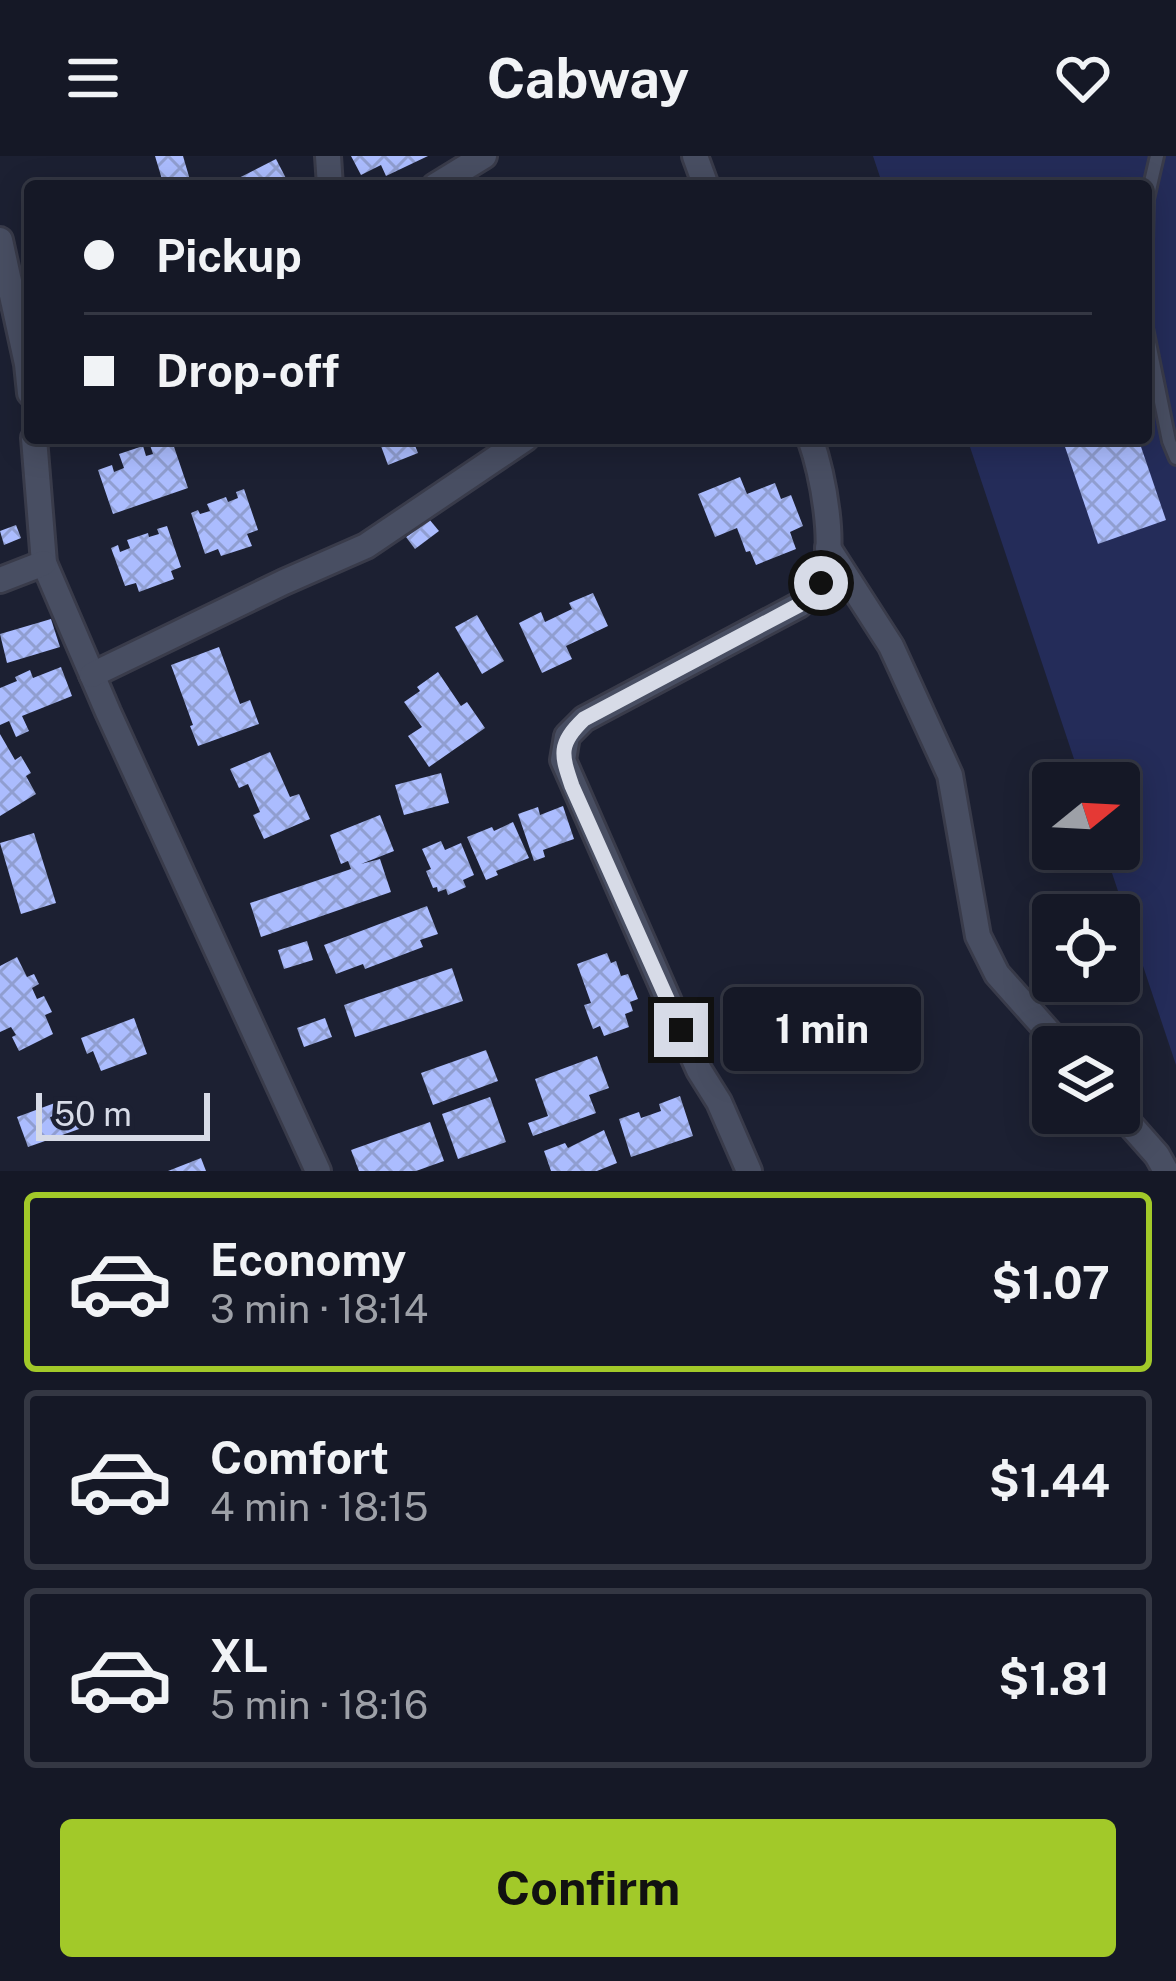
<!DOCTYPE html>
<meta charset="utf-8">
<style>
:root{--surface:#151826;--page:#222532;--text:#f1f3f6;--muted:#9da0a7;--line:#343743;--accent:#a2c929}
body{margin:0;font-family:"Public Sans",sans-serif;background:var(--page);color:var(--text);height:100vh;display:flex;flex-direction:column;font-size:45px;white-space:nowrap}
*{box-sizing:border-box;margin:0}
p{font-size:39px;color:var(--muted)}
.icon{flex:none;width:66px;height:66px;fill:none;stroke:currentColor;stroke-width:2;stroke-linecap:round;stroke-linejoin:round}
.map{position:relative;height:1015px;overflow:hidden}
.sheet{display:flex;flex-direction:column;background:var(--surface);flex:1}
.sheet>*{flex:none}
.banner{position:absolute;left:24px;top:24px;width:1128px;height:264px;border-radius:12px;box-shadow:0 6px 30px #0003,0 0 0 3px var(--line);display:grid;align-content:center;height:264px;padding:0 60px;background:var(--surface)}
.needle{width:78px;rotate:72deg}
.controls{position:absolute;left:1032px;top:606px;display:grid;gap:24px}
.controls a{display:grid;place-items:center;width:108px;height:108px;border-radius:12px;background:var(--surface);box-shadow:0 6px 30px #0003,0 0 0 3px var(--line);font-size:60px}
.scale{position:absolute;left:36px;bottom:30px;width:174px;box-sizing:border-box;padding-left:12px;border:6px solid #d7dbe7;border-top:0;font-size:33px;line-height:42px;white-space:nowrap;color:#d7dbe7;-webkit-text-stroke:9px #1c2032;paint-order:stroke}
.end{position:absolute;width:54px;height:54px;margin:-27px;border:15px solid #d7dbe7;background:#111;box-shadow:0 0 0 6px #111}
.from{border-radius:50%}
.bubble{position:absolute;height:84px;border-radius:12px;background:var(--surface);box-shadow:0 6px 30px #0003,0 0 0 3px var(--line);font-size:39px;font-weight:700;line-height:84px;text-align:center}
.banner b{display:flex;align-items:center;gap:42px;height:114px;font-size:45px}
.banner b+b{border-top:3px solid var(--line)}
.banner i{width:30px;height:30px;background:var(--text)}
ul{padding:21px 0 0;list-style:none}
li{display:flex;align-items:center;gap:36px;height:180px;margin:0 24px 18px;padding:0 36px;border:6px solid var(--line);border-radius:12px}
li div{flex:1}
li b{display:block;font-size:45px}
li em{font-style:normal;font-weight:700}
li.active{border-color:var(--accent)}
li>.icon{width:108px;height:108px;stroke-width:1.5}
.cta{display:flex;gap:24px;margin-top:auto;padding:24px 60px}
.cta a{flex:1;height:138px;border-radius:12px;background:var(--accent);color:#111;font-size:48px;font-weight:700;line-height:138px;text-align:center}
header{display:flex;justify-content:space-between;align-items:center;height:156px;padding:0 60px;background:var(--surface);font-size:54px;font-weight:700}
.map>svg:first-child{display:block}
.grass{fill:#242c59}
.building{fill:url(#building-cross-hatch)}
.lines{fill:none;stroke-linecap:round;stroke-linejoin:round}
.service-casing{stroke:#393b4a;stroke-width:18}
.minor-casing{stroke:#393b4a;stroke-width:30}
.service{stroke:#484e62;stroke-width:12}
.minor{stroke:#484e62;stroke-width:24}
.route{stroke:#d7dbe7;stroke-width:15}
</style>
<header><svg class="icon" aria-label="menu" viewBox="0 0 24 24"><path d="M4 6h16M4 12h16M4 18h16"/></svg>Cabway<svg class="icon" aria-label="heart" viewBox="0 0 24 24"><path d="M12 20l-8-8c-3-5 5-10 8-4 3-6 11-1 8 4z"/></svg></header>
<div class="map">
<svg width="1176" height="1015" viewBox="0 0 1176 1015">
<defs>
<pattern id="building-cross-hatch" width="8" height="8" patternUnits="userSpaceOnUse" patternTransform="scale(3)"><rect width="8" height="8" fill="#abbcfe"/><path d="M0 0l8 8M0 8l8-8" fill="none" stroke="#909ed0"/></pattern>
</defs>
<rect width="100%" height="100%" fill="#1c2032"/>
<polygon class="grass" points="873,0 1176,0 1176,909 1104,693 1119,693 1119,627 1082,627 967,282 1146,282 1146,30 883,30"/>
<g class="building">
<polygon points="155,0 183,0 190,24 164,30"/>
<polygon points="351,0 428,0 386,20 381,9 361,19"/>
<polygon points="276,3 290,30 223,30"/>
<polygon points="171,282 188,332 113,358 98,314 112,309 114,316 124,312 119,298 143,290 146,300 153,298 150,289"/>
<polygon points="378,282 412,282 418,297 388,309"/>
<polygon points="1062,282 1138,282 1166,364 1098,388"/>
<polygon points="740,321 747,338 775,327 781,343 791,339 803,370 790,376 796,393 756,409 750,395 746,396 737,372 715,381 698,338"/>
<polygon points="244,333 258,374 247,378 252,390 221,400 218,393 205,398 191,357 198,354 200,358 210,355 207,348 226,341 228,346 238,342 236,336"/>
<polygon points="429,363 439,375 415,393 406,381"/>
<polygon points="16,369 21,382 4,389 0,375"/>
<polygon points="167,370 181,411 171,415 174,423 139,436 136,427 125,430 111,392 118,389 120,396 130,392 127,384 148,377 149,381 159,378 157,373"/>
<polygon points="593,437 608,470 566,490 572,503 542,517 519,467 541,456 545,466 572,453 569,447"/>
<polygon points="477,459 504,505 482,518 455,471"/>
<polygon points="51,463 60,491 7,507 0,478"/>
<polygon points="219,491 240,548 250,544 259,568 198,590 190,570 193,569 171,509"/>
<polygon points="61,511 72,540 22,560 29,575 16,581 9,565 0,569 0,532 17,525 15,521 30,514 33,522"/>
<polygon points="438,516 461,550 467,546 485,572 429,611 408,580 422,571 404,546 420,535 417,531"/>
<polygon points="0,578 15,604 21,600 31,617 26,620 36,638 0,660"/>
<polygon points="270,596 290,641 299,638 310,663 264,683 253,659 260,656 248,628 239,632 230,613"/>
<polygon points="441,617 449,647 404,659 395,629"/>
<polygon points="563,650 574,683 543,694 545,701 534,705 518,658 538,651 540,659"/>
<polygon points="380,659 394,695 361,708 380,703 391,736 261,781 250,747 351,713 348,705 341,708 330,679"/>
<polygon points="513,666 529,702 496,715 498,719 486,724 467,681 492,671 494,675"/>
<polygon points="34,677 56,747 21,758 0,687"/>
<polygon points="441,685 445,694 461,687 474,719 463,724 466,731 448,739 446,733 438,736 437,731 433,732 426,715 431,713 422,693"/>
<polygon points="427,750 438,778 420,784 423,791 365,813 363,808 336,818 324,789"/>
<polygon points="307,785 313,804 284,813 278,794"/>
<polygon points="607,797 611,807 616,805 621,820 628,818 638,843 630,846 633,855 625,858 629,871 604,880 600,870 593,873 584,849 591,847 577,808"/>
<polygon points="17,801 27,821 34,818 39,828 32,832 37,843 44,840 52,856 45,859 53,878 19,895 12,881 16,879 11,871 0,876 0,810"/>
<polygon points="452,812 463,845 355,881 344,849"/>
<polygon points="134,862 147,898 101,915 93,895 87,898 81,882"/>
<polygon points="325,862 332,881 304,891 297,872"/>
<polygon points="486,894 498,925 433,949 421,917"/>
<polygon points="597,900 609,932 589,939 596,957 533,980 528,967 548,960 535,923"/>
<polygon points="680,940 693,980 631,1001 619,963 639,956 641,962 661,955 659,948"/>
<polygon points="71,941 82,972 28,991 17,961"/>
<polygon points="490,941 506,986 458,1003 442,958"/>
<polygon points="430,966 444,1005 416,1015 359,1015 351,994"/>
<polygon points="604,974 617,1007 597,1015 551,1015 544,995 565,987 568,992"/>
<polygon points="201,1002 206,1015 168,1015"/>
</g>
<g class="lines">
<g class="service-casing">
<g id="service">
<polyline points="1146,85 1147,43 1157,0"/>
<polyline points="1146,172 1169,285 1176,302"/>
</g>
</g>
<g class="minor-casing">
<g id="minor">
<polyline points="328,0 330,30"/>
<polyline points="695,0 706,30"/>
<polyline points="435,30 484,0"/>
<polyline points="0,84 27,208 30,237"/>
<polyline points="34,282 44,407 108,556 318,1015"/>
<polyline points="828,392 891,490 950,619 978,780 997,818 1062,891"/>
<polyline points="0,424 44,407"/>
<polyline points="92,519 284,426 366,390 526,282"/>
<polyline points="1119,956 1157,999 1166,1015"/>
<path d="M749,1015L719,946L699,914L563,604L567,580L584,563L799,449C805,443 816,435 820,428C839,396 822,316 810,282"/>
</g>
</g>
<use href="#service" class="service"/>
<use href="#minor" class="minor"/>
</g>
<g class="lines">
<path class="route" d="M681,874L572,630C561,598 558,588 584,563L799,449L821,427"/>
</g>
</svg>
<div class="controls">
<a><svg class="needle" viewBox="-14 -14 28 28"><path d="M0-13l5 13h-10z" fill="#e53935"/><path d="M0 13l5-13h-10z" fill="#9da0a7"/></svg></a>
<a><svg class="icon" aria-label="locate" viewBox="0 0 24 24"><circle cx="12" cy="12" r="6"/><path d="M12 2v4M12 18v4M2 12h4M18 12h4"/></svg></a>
<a><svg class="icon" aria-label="layers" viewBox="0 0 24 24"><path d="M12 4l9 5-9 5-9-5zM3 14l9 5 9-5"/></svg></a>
</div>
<div class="scale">50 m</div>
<i class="end from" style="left:821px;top:427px"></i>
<i class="end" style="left:681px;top:874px"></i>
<div class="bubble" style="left:723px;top:831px;width:198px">1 min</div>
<div class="banner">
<b><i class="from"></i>Pickup</b>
<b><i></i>Drop-off</b>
</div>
</div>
<section class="sheet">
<ul>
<li class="active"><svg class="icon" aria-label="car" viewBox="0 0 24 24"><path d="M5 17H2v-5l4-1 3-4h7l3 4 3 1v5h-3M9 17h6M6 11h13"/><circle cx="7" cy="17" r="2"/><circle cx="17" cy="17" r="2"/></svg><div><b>Economy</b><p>3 min · 18:14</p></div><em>$1.07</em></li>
<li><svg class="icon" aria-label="car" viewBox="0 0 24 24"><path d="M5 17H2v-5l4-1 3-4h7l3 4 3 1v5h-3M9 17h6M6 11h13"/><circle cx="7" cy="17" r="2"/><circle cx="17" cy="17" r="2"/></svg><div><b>Comfort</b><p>4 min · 18:15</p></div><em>$1.44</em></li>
<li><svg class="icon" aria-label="car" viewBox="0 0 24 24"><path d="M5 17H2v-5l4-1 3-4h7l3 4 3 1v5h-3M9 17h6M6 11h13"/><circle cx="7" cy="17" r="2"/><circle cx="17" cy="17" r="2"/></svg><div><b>XL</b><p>5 min · 18:16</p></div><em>$1.81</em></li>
</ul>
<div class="cta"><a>Confirm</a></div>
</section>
